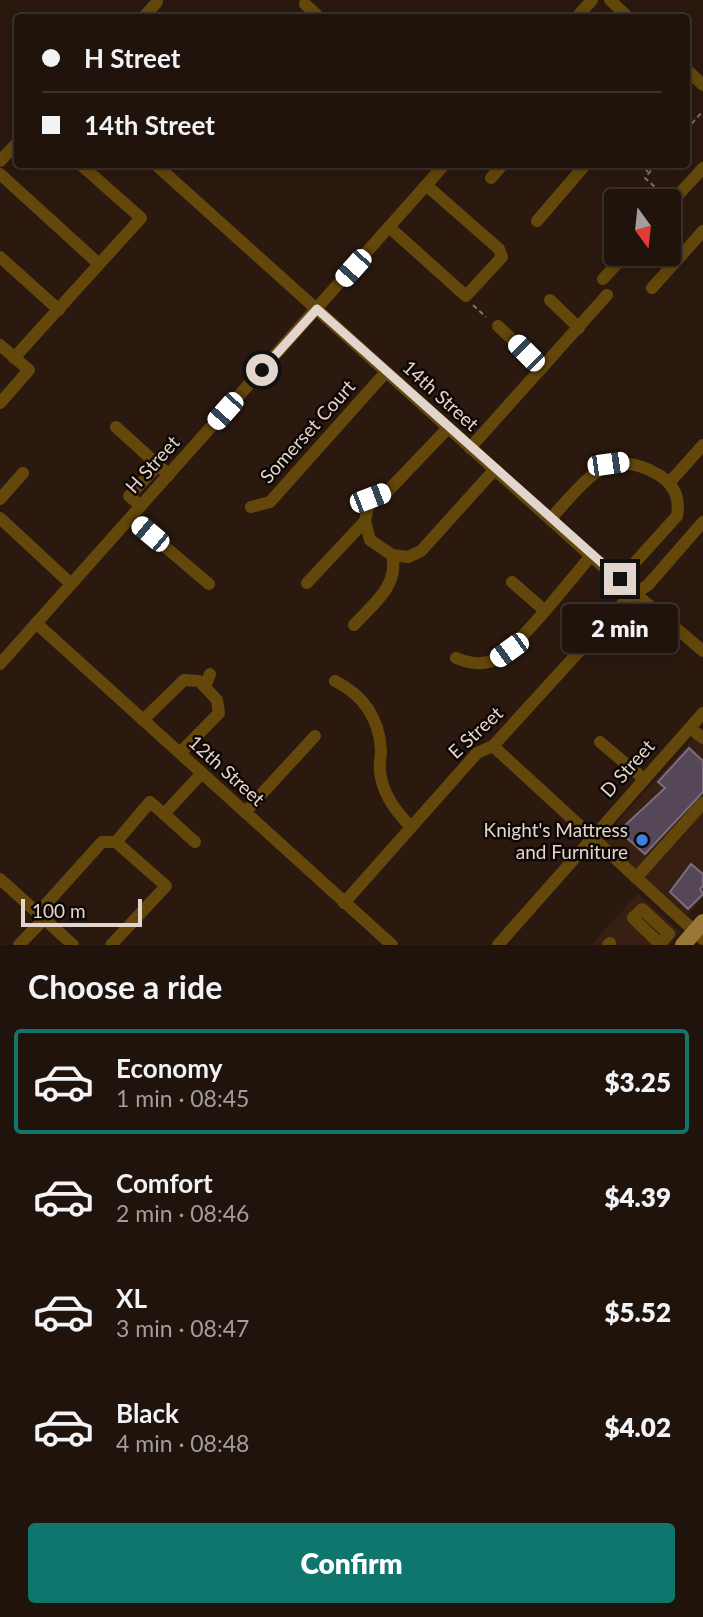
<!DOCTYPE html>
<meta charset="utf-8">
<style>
:root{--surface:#20130b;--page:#2d2019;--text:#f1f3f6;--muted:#a29e9d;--line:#3d322c;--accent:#0f766e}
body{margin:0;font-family:Lato,sans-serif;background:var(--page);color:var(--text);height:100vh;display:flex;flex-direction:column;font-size:26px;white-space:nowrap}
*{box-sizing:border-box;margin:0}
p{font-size:23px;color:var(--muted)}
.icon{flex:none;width:38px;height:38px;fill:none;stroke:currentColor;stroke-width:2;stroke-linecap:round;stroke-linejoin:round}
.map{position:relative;height:945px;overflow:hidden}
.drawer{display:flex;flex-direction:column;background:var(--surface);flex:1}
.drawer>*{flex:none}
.hud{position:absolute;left:14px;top:14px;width:676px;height:154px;border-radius:7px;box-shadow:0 4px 18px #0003,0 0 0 2px var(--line);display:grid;align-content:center;height:154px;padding:0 28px;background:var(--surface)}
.needle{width:46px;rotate:165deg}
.buttons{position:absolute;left:604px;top:189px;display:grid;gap:14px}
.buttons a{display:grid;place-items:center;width:77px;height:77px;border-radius:7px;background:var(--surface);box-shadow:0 4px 18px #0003,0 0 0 2px var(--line);font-size:35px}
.scale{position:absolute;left:21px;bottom:18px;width:121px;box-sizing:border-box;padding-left:7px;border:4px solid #e1d5ce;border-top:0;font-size:19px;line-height:24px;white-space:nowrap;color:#e1d5ce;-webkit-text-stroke:5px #0e0603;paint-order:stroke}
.end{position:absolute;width:32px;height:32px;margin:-16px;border:9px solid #e1d5ce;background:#111;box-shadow:0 0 0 4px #111}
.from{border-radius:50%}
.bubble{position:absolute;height:49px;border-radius:7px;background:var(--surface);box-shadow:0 4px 18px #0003,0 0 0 2px var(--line);font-size:23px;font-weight:800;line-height:49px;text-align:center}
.car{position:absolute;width:21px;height:42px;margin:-21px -10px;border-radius:9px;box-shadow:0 0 5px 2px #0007;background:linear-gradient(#fff 24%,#345 0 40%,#fff 0 76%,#345 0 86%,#fff 0)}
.hud b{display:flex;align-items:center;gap:24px;height:66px;font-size:26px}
.hud b+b{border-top:2px solid var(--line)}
.hud i{width:18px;height:18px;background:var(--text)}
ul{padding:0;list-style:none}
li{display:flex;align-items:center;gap:21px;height:105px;margin:0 14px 10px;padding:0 14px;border:4px solid transparent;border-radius:7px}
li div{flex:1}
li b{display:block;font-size:26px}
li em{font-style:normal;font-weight:800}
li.current{border-color:var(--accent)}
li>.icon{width:63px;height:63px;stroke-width:1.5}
h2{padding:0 28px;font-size:32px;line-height:84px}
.primary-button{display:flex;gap:14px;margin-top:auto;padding:14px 28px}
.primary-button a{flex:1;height:80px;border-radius:7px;background:var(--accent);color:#fff;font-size:28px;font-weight:800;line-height:80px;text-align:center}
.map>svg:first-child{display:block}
.built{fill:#372011}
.building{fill:#554658;stroke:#7c6c7e;stroke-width:2}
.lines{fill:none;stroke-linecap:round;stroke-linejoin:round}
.path{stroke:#82736b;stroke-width:2;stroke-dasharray:5 3.5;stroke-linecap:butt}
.minor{stroke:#64480b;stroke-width:12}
.major{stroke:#997736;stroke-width:16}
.route{stroke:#e1d5ce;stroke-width:9}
.shop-dot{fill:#3f7fe0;stroke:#0e0603;stroke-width:2.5}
.labels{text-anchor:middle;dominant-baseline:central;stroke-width:5;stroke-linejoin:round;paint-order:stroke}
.street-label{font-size:19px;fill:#e1d5ce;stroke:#0e0603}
.poi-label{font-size:19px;fill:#e1d5ce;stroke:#0e0603;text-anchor:end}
</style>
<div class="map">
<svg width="703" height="945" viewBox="0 0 703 945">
<rect width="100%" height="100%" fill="#2b190f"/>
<g class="built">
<polygon points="703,728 703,898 687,916 602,839"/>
<polygon points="638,894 680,932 668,945 591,945"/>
</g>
<g class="building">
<polygon points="689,748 703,761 703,792 645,854 619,831 665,788 658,782"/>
<polygon points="691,864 703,874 703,886 700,889 703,894 688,909 670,892"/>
</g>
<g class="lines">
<g class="path">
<polyline points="686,130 703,111"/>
<polyline points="640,164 648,172"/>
<polyline points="656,164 645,178 664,195"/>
<polyline points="473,305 486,317"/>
</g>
<g class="minor">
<polyline points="610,0 629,18"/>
<polyline points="305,4 320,18"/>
<polyline points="143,18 157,2"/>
<polyline points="576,18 592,0"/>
<polyline points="686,69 703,85"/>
<polyline points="0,161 18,142"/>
<polyline points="155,164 591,556 703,651"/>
<polyline points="0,174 99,264"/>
<polyline points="491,178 503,164"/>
<polyline points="668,206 703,168"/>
<polyline points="537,221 586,164"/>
<polyline points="389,227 466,296 502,257 499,249 426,185"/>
<polyline points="0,257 59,310"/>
<polyline points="603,279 626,254"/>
<polyline points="652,288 703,231"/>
<polyline points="550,300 579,328"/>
<polyline points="498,326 542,368"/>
<polyline points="0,345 29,370 0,403"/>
<polyline points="14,358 141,218 80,164"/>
<polyline points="116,427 169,475"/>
<polyline points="470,448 607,295"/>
<polyline points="669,483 703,445"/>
<polyline points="0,499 23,473"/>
<polyline points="141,506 129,496 158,465"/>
<polyline points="251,507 270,502 386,372"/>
<polyline points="0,518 71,584"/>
<polyline points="131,518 209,584"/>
<path d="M550,519C585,483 606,443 659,475C675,485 680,499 677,516L620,579"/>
<polyline points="392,555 408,557 421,551 495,469"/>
<polyline points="512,582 544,610"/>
<polyline points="307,583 365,521 370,498 387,492 448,428"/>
<polyline points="36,623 392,945"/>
<path d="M354,625C372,605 400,585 392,555L370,540L365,521"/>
<path d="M456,658C468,663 481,666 494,660C518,648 570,580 591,556"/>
<polyline points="0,664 445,164"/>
<path d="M335,681C363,695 379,718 381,750C381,757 379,764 380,771C382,794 396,812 411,827"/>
<polyline points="143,720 184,680 199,681 205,687"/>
<polyline points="690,728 703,738"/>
<polyline points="600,742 644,779"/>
<polyline points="493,746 703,939"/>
<polyline points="180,753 219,713 217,700 205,687 210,674"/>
<polyline points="245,812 315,736"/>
<polyline points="195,842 164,814 202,773"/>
<polyline points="636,878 703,803"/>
<polyline points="0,879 73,945"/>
<polyline points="344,903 477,753 493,746 626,600 648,585 703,522"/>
<polyline points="38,913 102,842 116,842"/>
<polyline points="660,944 669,934 642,909 633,918 661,945"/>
<polyline points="19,945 44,919"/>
<polyline points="111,945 166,886 116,842 150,802 164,814"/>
<polyline points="498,945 703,713"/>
<polyline points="608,945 610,943"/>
</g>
<polyline class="major" points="683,945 703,922"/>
</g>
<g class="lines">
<polyline class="route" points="262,370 317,309 620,579"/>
</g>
<circle class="shop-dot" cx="642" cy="840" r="7"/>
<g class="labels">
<g class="street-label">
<text transform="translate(441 395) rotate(42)">14th Street</text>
<text transform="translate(307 431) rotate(-48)">Somerset Court</text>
<text transform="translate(152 464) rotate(-48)">H Street</text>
<text transform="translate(475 732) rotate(-43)">E Street</text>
<text transform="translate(627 768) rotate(-48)">D Street</text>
<text transform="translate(227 770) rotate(42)">12th Street</text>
</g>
<g class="poi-label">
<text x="628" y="829">Knight's Mattress<tspan x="628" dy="22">and Furniture</tspan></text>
</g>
</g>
</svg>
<div class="buttons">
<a><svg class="needle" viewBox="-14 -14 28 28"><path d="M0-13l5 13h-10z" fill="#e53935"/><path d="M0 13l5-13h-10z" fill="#a29e9d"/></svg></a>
</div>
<div class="scale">100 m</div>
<i class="end from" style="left:262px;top:370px"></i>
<i class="end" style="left:620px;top:579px"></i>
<div class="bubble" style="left:562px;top:604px;width:116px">2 min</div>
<i class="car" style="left:353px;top:268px;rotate:222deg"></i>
<i class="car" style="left:526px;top:353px;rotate:315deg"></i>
<i class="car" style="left:225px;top:411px;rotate:222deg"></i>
<i class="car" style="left:608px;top:464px;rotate:82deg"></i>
<i class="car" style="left:370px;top:498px;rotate:69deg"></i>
<i class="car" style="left:150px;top:534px;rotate:310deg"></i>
<i class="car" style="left:509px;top:650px;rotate:234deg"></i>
<div class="hud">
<b><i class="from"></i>H Street</b>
<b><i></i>14th Street</b>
</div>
</div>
<section class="drawer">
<h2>Choose a ride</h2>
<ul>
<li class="current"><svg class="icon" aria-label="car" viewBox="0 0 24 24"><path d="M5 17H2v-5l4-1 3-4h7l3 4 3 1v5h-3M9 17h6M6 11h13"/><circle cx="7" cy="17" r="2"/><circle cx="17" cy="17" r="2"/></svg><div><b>Economy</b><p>1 min · 08:45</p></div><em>$3.25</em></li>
<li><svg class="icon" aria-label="car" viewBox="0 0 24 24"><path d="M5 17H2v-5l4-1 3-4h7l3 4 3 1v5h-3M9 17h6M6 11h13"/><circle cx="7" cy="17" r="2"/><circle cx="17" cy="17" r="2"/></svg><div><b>Comfort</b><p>2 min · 08:46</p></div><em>$4.39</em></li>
<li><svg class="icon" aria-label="car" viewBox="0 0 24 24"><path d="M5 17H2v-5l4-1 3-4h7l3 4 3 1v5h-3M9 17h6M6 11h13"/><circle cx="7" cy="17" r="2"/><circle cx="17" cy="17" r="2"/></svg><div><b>XL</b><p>3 min · 08:47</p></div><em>$5.52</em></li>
<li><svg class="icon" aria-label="car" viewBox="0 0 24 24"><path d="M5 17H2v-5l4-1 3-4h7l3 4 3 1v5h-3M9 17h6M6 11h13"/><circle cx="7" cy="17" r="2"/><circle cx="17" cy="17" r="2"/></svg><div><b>Black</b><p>4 min · 08:48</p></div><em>$4.02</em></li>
</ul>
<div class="primary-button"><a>Confirm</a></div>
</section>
